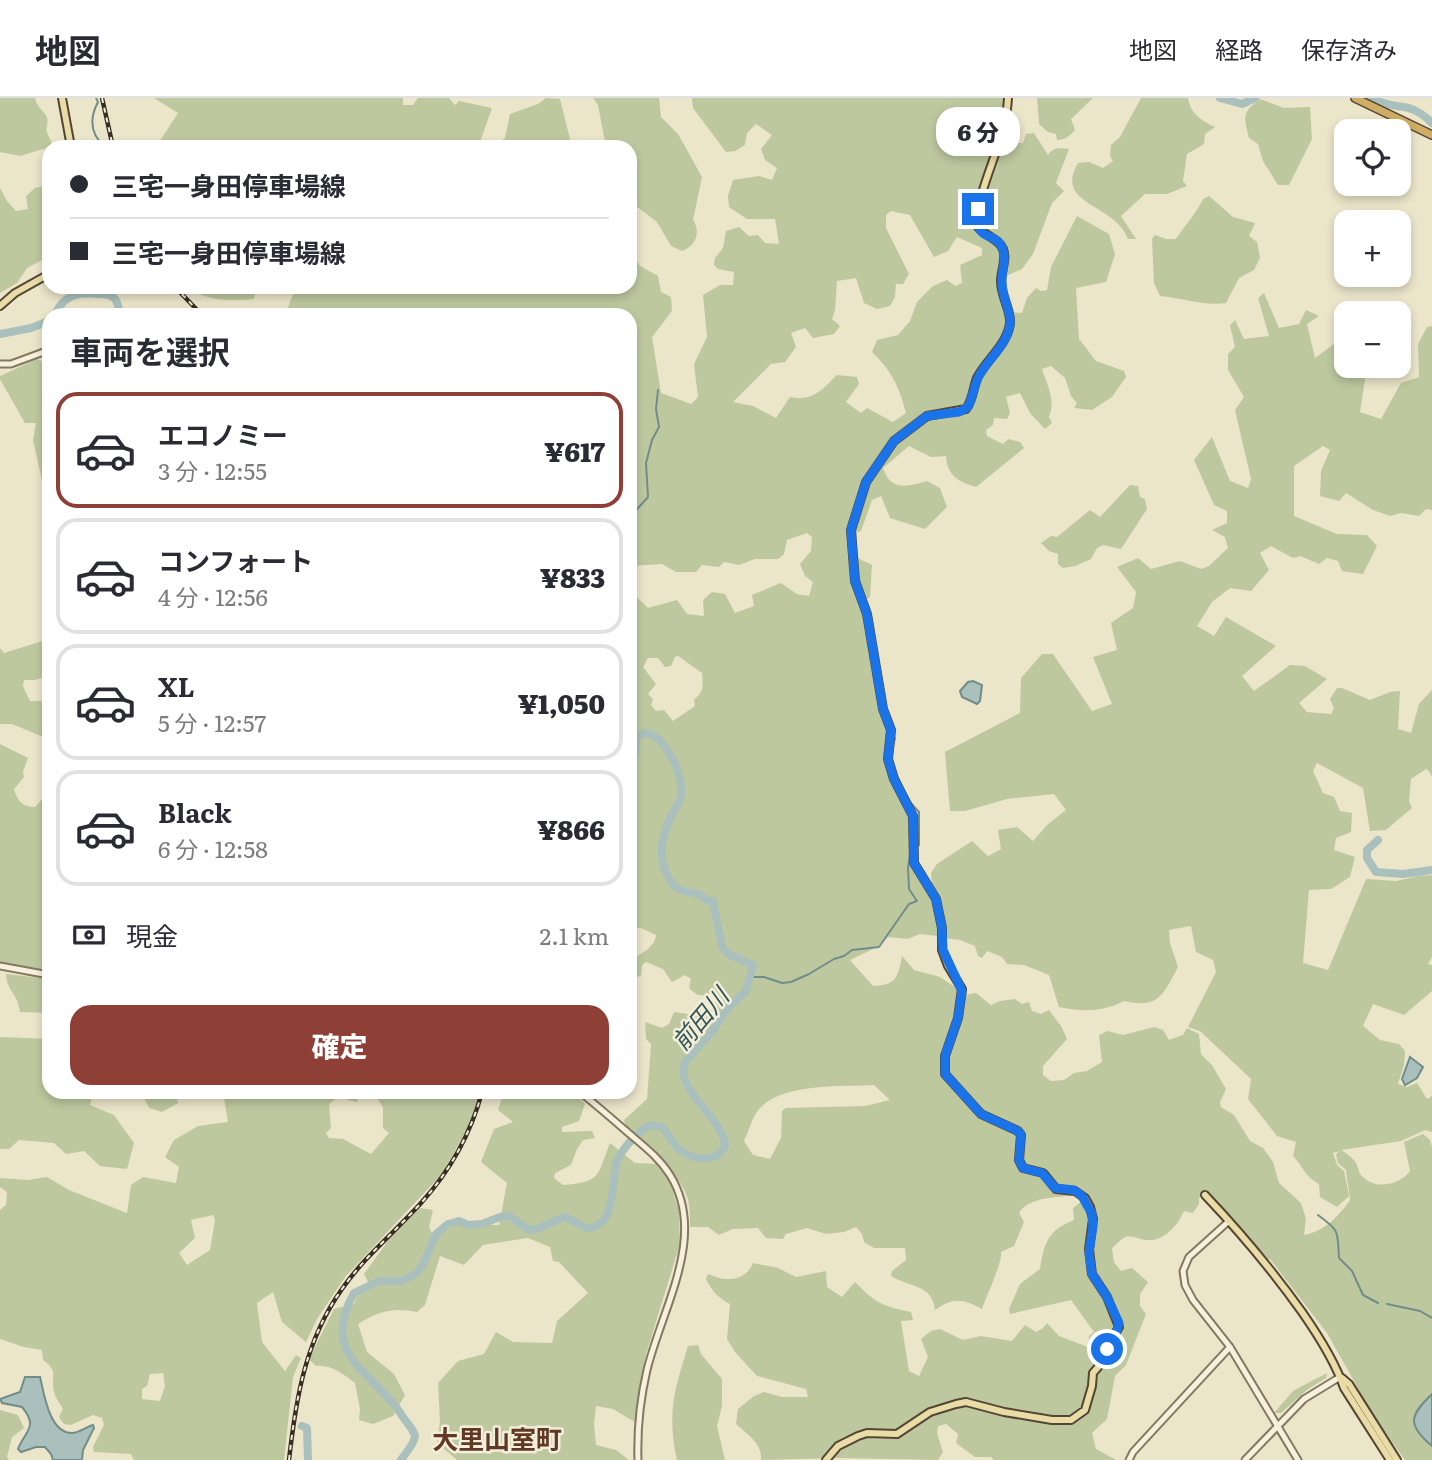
<!DOCTYPE html>
<html lang="ja">
<meta charset="utf-8">
<style>
:root{--surface:#fff;--page:#f7f7f7;--text:#2b2b33;--muted:#7c7c81;--line:#e1e1e2;--accent:#8e4036}
body{margin:0;font-family:Literata,"Noto Sans JP",serif;background:var(--page);color:var(--text);height:100vh;display:flex;flex-direction:column;font-size:26px;white-space:nowrap}
*{box-sizing:border-box;margin:0}
p{font-size:23px;color:var(--muted)}
.icon{flex:none;width:38px;height:38px;fill:none;stroke:currentColor;stroke-width:2;stroke-linecap:round;stroke-linejoin:round}
.map{position:relative;flex:1;overflow:hidden}
.panel{position:absolute;left:42px;top:210px;width:595px;height:791px;display:flex;flex-direction:column;background:var(--surface);border-radius:21px;box-shadow:0 4px 10px #0003}
.panel>*{flex:none}
.hud{position:absolute;left:42px;top:42px;width:595px;height:154px;border-radius:21px;box-shadow:0 4px 10px #0003;display:grid;align-content:center;height:154px;padding:0 28px;background:var(--surface)}
.controls{position:absolute;left:1334px;top:21px;display:grid;gap:14px}
.controls a{display:grid;place-items:center;width:77px;height:77px;border-radius:14px;background:var(--surface);box-shadow:0 4px 10px #0003;font-size:35px}
.end{position:absolute;width:32px;height:32px;margin:-16px;border:9px solid #1a73e8;background:#fff;box-shadow:0 0 0 4px #fff}
.from{border-radius:50%}
.bubble{position:absolute;height:49px;border-radius:21px;background:var(--surface);box-shadow:0 4px 10px #0003;font-size:23px;font-weight:800;line-height:49px;text-align:center}
.hud b{display:flex;align-items:center;gap:24px;height:66px;font-size:26px}
.hud b+b{border-top:2px solid var(--line)}
.hud i{width:18px;height:18px;background:var(--text)}
ul{padding:0;list-style:none}
li{display:flex;align-items:center;gap:21px;height:116px;margin:0 14px 10px;padding:0 14px;border:4px solid var(--line);border-radius:21px}
li div{flex:1}
li b{display:block;font-size:26px}
li em{font-style:normal;font-weight:800}
li.active{border-color:var(--accent)}
li>.icon{width:63px;height:63px;stroke-width:1.5}
h2{padding:0 28px;font-size:32px;line-height:84px}
.pay{display:flex;align-items:center;gap:18px;height:77px;padding:0 28px;font-size:26px}
.pay p{margin-inline-start:auto}
.primary-button{display:flex;gap:14px;margin-top:auto;padding:14px 28px}
.primary-button a{flex:1;height:80px;border-radius:21px;background:var(--accent);color:#fff;font-size:28px;font-weight:800;line-height:80px;text-align:center}
header{display:flex;align-items:center;gap:42px;box-sizing:border-box;height:98px;padding:0 35px;background:var(--surface);border-bottom:2px solid var(--line)}
header strong{font-size:33px}
nav{display:flex;gap:38px;margin-inline-start:auto;font-size:24px}
.map>svg:first-child{display:block}
.green{fill:#bec89f;fill-rule:evenodd}
.water{fill:#aac0bc;stroke:#718d8a;stroke-width:2}
.lines{fill:none;stroke-linecap:round;stroke-linejoin:round}
.stream{stroke:#718d8a;stroke-width:2}
.river{stroke:#aac0bc;stroke-width:8}
.minor-casing{stroke:#867860;stroke-width:9}
.major-casing{stroke:#544634;stroke-width:10}
.highway-casing{stroke:#544634;stroke-width:10}
.minor{stroke:#f6f1dd;stroke-width:5}
.major{stroke:#e9dca7;stroke-width:6}
.highway{stroke:#d0ad65;stroke-width:7}
.rail-casing{stroke:#382f22;stroke-width:4.5}
.rail{stroke:#f3eed9;stroke-width:2;stroke-dasharray:5;stroke-linecap:butt}
.route{stroke:#1a73e8;stroke-width:9}
.labels{text-anchor:middle;dominant-baseline:central;stroke-width:5;stroke-linejoin:round;paint-order:stroke}
.water-label{font-size:24px;font-style:italic;fill:#335456;stroke:#f3eed9}
.quarter-label{font-size:26px;font-weight:bold;fill:#603926;stroke:#f3eed9}
</style>
<header>
<strong>地図</strong>
<nav><a>地図</a><a>経路</a><a>保存済み</a></nav>
</header>
<div class="map">
<svg width="1432" height="1362" viewBox="0 0 1432 1362">
<rect width="100%" height="100%" fill="#ebe5ca"/>
<g class="green">
<path d="M0,0H35C39,16 52,13 46,32L53,48L20,58L0,54Z"/>
<polygon points="154,0 403,0 403,7 413,7 418,0 449,0 455,7 459,3 492,10 480,44 481,49 135,49 141,42 158,46 178,15"/>
<polygon points="546,0 560,1 572,49 499,49 499,45 505,40 510,16 538,6"/>
<path d="M593,0H659L661,19L678,36L702,79L693,122C701,134 696,148 682,153L671,148L657,124L631,104L630,49H606L598,7Z"/>
<path d="M692,0H1007L1004,25L1009,30V45H1023L1026,36L1034,35L1048,57C1054,49 1059,50 1069,51L1056,85L1064,93L1052,105L1033,156L1022,171L1006,178L1007,188L1000,192L1003,207L1007,214L1022,215L1027,200L1036,190L1041,193L1047,192L1051,169L1077,118L1109,136L1115,156L1106,184L1076,190L1079,241L1096,263L1124,273L1126,279L1112,299L1092,312L1074,310L1077,305L1071,298L1065,280L1051,268L1042,271C1047,287 1056,302 1049,319L1052,325L1045,331L1030,315L1020,295L1006,299L1010,315L1007,321L994,320L993,327L986,332L987,338L1003,346L1008,341L1020,344L1024,350L976,389C959,384 947,378 946,358L931,359L909,348L883,370C890,393 907,389 927,383L940,390L947,409L925,431L890,420L881,398L872,402L861,433L849,437V456L872,467L870,499L861,505C872,539 873,576 880,611C882,618 887,624 888,631C890,645 884,659 888,674C892,691 907,705 910,722C913,736 906,752 911,765C921,797 942,796 938,838L920,836L908,841L888,839L877,849L850,862L873,888C897,887 898,879 902,858L914,872L940,879L958,891V911L942,975L950,989L946,962L961,920L964,897L976,895L991,907L1000,903L1015,901L1022,906L1029,904L1032,913L1041,916L1049,912L1061,928L1067,941L1043,968V977L1051,983L1064,982L1074,975L1087,973L1102,964L1099,937L1108,933L1123,937L1154,929L1163,932L1169,942L1183,937L1187,930L1199,936L1201,956L1212,967L1226,991L1220,1004L1221,1009L1234,1017L1250,1043L1263,1050L1273,1064L1279,1085L1301,1105L1306,1121L1304,1137C1325,1133 1338,1119 1350,1102L1346,1072L1338,1065L1336,1056L1340,1053L1333,1055L1337,1067L1344,1073L1349,1098L1337,1109L1320,1099L1319,1086C1305,1079 1303,1068 1293,1058L1296,1044L1277,1038L1248,1001L1251,981L1200,933L1188,929L1216,874L1213,862L1196,854L1191,828L1169,832L1170,845L1178,869C1163,897 1159,911 1124,903C1104,914 1080,914 1059,909L1049,877L1024,867L1007,866L1002,859L987,853L982,860L978,858L975,848L960,842L944,840L938,799L932,788L931,775L937,766L972,743L988,758L1001,751L998,732L1017,729L1033,743L1047,727L1066,712L1054,696L1007,701L965,713H950L945,654L1020,615L1021,580L1042,556H1053L1092,613L1112,606L1093,559L1117,552L1111,525L1133,510L1136,494L1117,469L1138,460L1151,471L1180,463L1201,471L1209,468L1228,450L1225,439L1212,432L1227,425V413L1214,407L1194,362L1212,339L1230,383L1248,390L1251,381L1235,312L1244,299L1228,272V256L1235,249L1230,227L1235,222L1244,241L1269,238L1258,200L1264,195L1279,230L1299,226L1306,212L1319,218L1307,226L1315,260L1346,237V268H1367L1360,314L1381,321L1401,285L1419,279L1418,246L1427,229L1432,228V412L1426,411L1419,418L1401,415L1390,418L1373,412L1346,395L1339,403L1320,398L1321,373L1330,352L1323,348L1294,368V418L1337,436L1367,437L1377,448L1363,476L1342,473L1338,463L1327,460L1319,466L1300,458L1293,460L1271,448L1260,455L1269,472L1251,493L1230,490L1212,504L1197,528L1214,538L1226,519L1276,548L1242,578L1254,593L1290,567L1305,568L1327,581L1299,605L1307,614L1331,616L1334,610L1330,601L1337,590H1342L1370,602L1390,594L1400,593L1398,631L1411,635L1419,606L1432,592V679L1429,673L1426,671L1411,681L1409,703L1412,710L1386,732L1370,733L1363,690L1317,665L1313,673L1323,695L1334,699L1340,713L1352,715L1351,734L1336,740L1334,752L1355,759L1350,779L1331,791L1309,792L1303,865L1328,872L1366,781L1396,783L1418,778L1432,777V859L1428,866L1432,867V893L1404,917L1373,906L1363,928L1380,942L1399,946L1405,953L1404,967L1398,986L1407,989L1417,985L1427,1001L1432,998V1034L1425,1032L1401,1043L1341,1052C1347,1056 1354,1060 1357,1067C1359,1072 1358,1073 1361,1077C1374,1093 1400,1087 1410,1073L1404,1044L1423,1036L1430,1042L1432,1049V1362H1405L1373,1317L1327,1235L1270,1161L1268,1163L1206,1096L1199,1100V1106L1193,1115L1184,1113C1178,1127 1164,1144 1147,1142C1140,1142 1132,1136 1125,1139C1121,1141 1116,1147 1112,1150L1114,1164L1121,1173L1132,1170L1148,1184L1140,1196V1208L1146,1216L1126,1267L1115,1278L1107,1321L1092,1335L1096,1351L1116,1362H994L991,1359H975L956,1345L958,1336L946,1326L938,1328L937,1335L943,1354L938,1362L840,1360L761,1362C763,1346 747,1336 736,1326L738,1311L754,1298L764,1294L782,1299H808L806,1291L757,1278L735,1254L727,1241L730,1206C717,1199 712,1193 706,1181L708,1176C725,1184 745,1184 753,1165L778,1170L796,1179L826,1173L827,1189L842,1199L855,1184C874,1204 884,1209 911,1214L913,1222L901,1223L909,1273L919,1278L928,1259L921,1241L931,1233L940,1231L963,1242L981,1238L1012,1243L1025,1227L1036,1234L1042,1231L1047,1225L1059,1238L1088,1249L1089,1238L1094,1234L1071,1202L1010,1216L1009,1211L1020,1186L1040,1171C1044,1145 1048,1132 1074,1122L1073,1110L1082,1103L1076,1097C1058,1100 1029,1098 1019,1115L1024,1124L1014,1148L1001,1154C1003,1163 986,1199 982,1211C963,1201 954,1199 935,1212C933,1186 908,1189 891,1178L892,1173L906,1162L905,1150H874L864,1144L862,1136L856,1129L844,1134L826,1136L807,1130L786,1136L783,1141L766,1140L758,1130L733,1131L719,1137L708,1129H690C690,1121 690,1113 689,1106C685,1079 647,1046 626,1030L624,1022L647,1001L651,946L646,941L645,924L662,930L669,926L674,914C687,915 696,919 708,918L717,898L713,894C702,899 698,899 689,890L691,881L685,877L672,884L663,871L646,864L642,867L641,878L636,879L630,893V862C640,856 655,850 656,837L641,830H630V493L648,510L677,502L687,516L704,518L703,502L712,494L725,496L735,515L754,508L752,497L781,485L797,496L809,498L813,484L805,478L800,466L811,453L812,439L807,435L787,442L784,456L778,461H755L739,467L724,464L719,469L702,467L696,474H676L662,466L630,468V217H285L296,189H630V152L640,168L658,178L661,194L671,199L672,213L652,239L661,295L691,306L698,299L694,266L707,239L703,197L720,187H733L734,174L718,171L714,167L715,160L723,150L726,133L739,129L749,138L758,137L765,145L779,146L775,121H747L729,109L728,98L733,82L759,78L772,82L777,70L765,62L761,51L772,37L756,26L747,35L745,47L735,53L726,54L693,10ZM891,113L910,117L934,159L948,153L957,139L982,150V157L960,167L962,185L955,188L947,182L933,188L917,204L910,223L898,237L877,242L872,254C891,272 900,290 906,315L893,324L867,310L861,315L846,304L859,286L857,279L837,277C822,292 812,304 790,299L776,320L753,308L733,304L771,266L785,264L796,249L791,235L805,230L813,240L834,236L840,228L832,221L835,212L837,183L856,180L864,205L877,211L890,208L895,199L896,186H903L909,176L886,130V117ZM678,558L702,575C703,586 704,595 694,601L695,608L673,623L664,612L656,613L651,607L653,601L648,596L656,586L643,569L648,560H658L665,569L671,568L675,559ZM874,987L890,1002L865,1008L786,1010L782,1013L781,1040L770,1061L753,1057L744,1043C748,1035 751,1024 755,1017C773,984 841,989 874,987Z"/>
<path d="M1037,0H1093L1071,21L1075,32C1070,38 1065,42 1057,42L1056,36L1048,34L1039,26Z"/>
<path d="M1141,0H1188C1190,15 1202,23 1215,29L1205,36L1204,46L1187,56L1183,83L1187,88L1167,96H1145L1121,118L1136,141H1128C1116,106 1053,107 1078,65L1089,64L1103,70L1113,63L1110,58L1111,47L1120,39Z"/>
<path d="M1260,1L1284,10L1310,9L1312,41L1289,87H1278L1263,63L1258,46L1249,40C1244,19 1241,15 1260,1Z"/>
<polygon points="44,88 49,90 49,151 43,157 42,162 27,170 17,185 0,195 0,90 7,103 16,113 28,111 26,98 35,90"/>
<path d="M1209,98L1233,119L1255,125L1249,138L1257,144L1260,160L1254,172L1239,180L1226,205C1204,208 1182,200 1160,198L1154,185L1152,141L1155,137L1166,141H1176C1185,127 1196,116 1203,101Z"/>
<path d="M188,189H256L254,201C233,203 206,204 188,189Z"/>
<polygon points="37,261 49,266 49,396 45,396 33,342 36,325 25,325 0,281 0,278"/>
<polygon points="1130,387 1138,388 1140,399 1145,401 1147,411 1121,451 1103,447 1097,450 1091,461 1075,468 1063,470 1058,466 1058,456 1049,453 1041,445 1051,438 1057,439 1090,412 1100,419"/>
<polygon points="49,541 49,581 44,579 35,582 24,582 23,588 30,603 49,603 48,641 12,626 0,626 0,550 4,555"/>
<path d="M0,646L28,660L23,674L24,679L14,691C17,702 22,709 35,709L44,699L46,681L49,677V874L0,864Z"/>
<path d="M6,876L49,881V915L20,914C18,895 7,894 6,876Z"/>
<polygon points="0,939 49,941 49,994 93,994 90,1007 114,1017 134,1045 127,1071 100,1068 84,1053 66,1056 54,1045 19,1042 9,1051 0,1051"/>
<polygon points="141,994 175,994 178,1005 162,1014 149,1010"/>
<path d="M204,994H359L357,1004L348,1002L343,995L329,1006L331,1030L326,1035L329,1040L343,1041L371,1056L389,1035L383,1030V1009L373,994H480L468,1030L442,1076L345,1179L317,1221L306,1244L282,1224L273,1194L257,1205L262,1244L285,1273L296,1257L301,1260L293,1279L284,1362H134L131,1356L94,1354L93,1349L104,1327L102,1320L93,1317L71,1327L64,1326L59,1319L63,1311C60,1306 55,1299 54,1294C50,1279 60,1274 43,1262L42,1252L24,1249L0,1241V1112L6,1107L7,1094L0,1089V1080L28,1082L47,1079L69,1092L127,1115L131,1087L143,1079L176,1085L179,1069L165,1059L174,1042L198,1028L228,1024L224,1000ZM213,1117L215,1122L210,1152L187,1167L179,1155L195,1140L191,1122ZM163,1275L165,1288L160,1303L142,1301V1291L147,1288L150,1276Z"/>
<path d="M504,994H574L585,1006L579,1023L562,1029V1034L592,1033L595,1040L583,1042L577,1051L571,1067L555,1075L554,1080L563,1087C602,1084 597,1078 610,1045L635,1065L658,1066L671,1087L679,1113L680,1146L646,1256L635,1324L613,1311L596,1308L594,1326L596,1347L616,1352L629,1362H457L443,1350L436,1355L440,1323L438,1285L458,1263L484,1256L496,1234L513,1244L552,1245L557,1223L588,1195L559,1164L553,1163L550,1149L528,1140L483,1147L464,1167L440,1158L425,1207L417,1214C394,1209 378,1213 358,1226L367,1254L394,1276L405,1297L393,1318L373,1326L359,1322L360,1311L355,1285C343,1276 331,1266 316,1268L309,1261L334,1211L354,1206L357,1198L371,1190L364,1176L388,1143L420,1110L433,1112L429,1129L432,1135L458,1127H499L507,1085L481,1064L494,1031L513,1024L498,1012Z"/>
<path d="M698,1247L701,1256L722,1281V1308L717,1328L725,1362H677C667,1315 674,1293 688,1248Z"/>
<polygon points="1327,1275 1326,1280 1308,1291 1281,1315 1274,1315 1293,1293"/>
<polygon points="0,1312 18,1317 24,1330 12,1339 7,1359 9,1362 0,1362"/>
</g>
<g class="water">
<polygon points="973,583 982,587 980,603 977,606 962,599 960,593 968,584"/>
<polygon points="1410,959 1423,969 1417,980 1405,987 1402,981"/>
<path d="M25,1279H40C44,1295 49,1335 72,1335C79,1335 86,1329 93,1327L94,1330L83,1352L82,1362H53L51,1356L45,1349H36L21,1354L18,1351C25,1333 39,1329 22,1309L2,1305L0,1301L20,1294Z"/>
<path d="M1432,1296V1348C1407,1327 1409,1318 1432,1296Z"/>
</g>
<g class="lines">
<g class="stream">
<path d="M96,0L98,4C89,21 90,36 105,49"/>
<polyline points="79,189 81,195"/>
<polyline points="630,419 648,399 646,365 652,342 659,329 656,311 658,292"/>
<polyline points="892,652 895,640"/>
<polyline points="894,671 903,691"/>
<polyline points="908,702 919,714 919,747 916,750"/>
<polyline points="752,879 764,879 782,885 791,884 809,876 834,861 844,858 852,852 879,849 909,806 917,803 909,791 908,769 911,752"/>
<path d="M1318,1117C1341,1134 1337,1133 1339,1160L1352,1173L1363,1197L1378,1205"/>
<polyline points="1387,1206 1420,1213 1432,1220"/>
</g>
<g class="river">
<polyline points="1220,0 1242,6 1255,0"/>
<path d="M1371,0C1400,15 1406,0 1432,25"/>
<path d="M55,217C63,197 78,194 98,196C104,196 111,196 115,201C118,205 119,212 121,217"/>
<polyline points="170,217 175,217"/>
<polyline points="0,236 31,230 49,223"/>
<polyline points="1378,742 1367,752 1367,760 1376,774 1403,776 1432,772"/>
<polyline points="302,1328 307,1330 308,1362"/>
<path d="M401,1362C405,1356 415,1345 415,1338C414,1332 406,1324 403,1319C374,1273 318,1259 354,1195L379,1183H401L414,1177L422,1169L436,1136L448,1126L459,1123L468,1127L482,1126L500,1119L509,1118L529,1132L537,1131L564,1119C573,1121 581,1130 589,1130C617,1128 611,1080 617,1063C622,1051 638,1033 650,1027L662,1029C669,1036 672,1046 680,1052C693,1063 717,1065 725,1048C724,1019 674,994 685,964L713,933L728,910L746,893L753,867L728,856L722,849L713,803L706,802L699,796C682,794 672,791 666,774C657,753 663,736 672,716C676,710 680,704 681,697C683,683 676,666 669,655C663,645 657,637 645,635L636,638L635,656L630,663"/>
</g>
<g class="minor-casing">
<g id="minor">
<polyline points="0,266 11,266 49,252"/>
<polyline points="0,868 49,877"/>
<path d="M580,994C595,1006 610,1019 625,1032C641,1046 658,1058 670,1077C708,1138 662,1210 647,1272C640,1302 637,1331 638,1362"/>
<polyline points="1229,1123 1189,1159 1183,1173 1185,1187 1193,1202 1230,1249 1298,1362"/>
<polyline points="1129,1362 1133,1354 1230,1249"/>
<polyline points="1245,1362 1304,1301 1340,1279"/>
</g>
</g>
<g class="major-casing">
<g id="major">
<polyline points="62,0 71,49"/>
<polyline points="0,208 15,195 49,176"/>
<path d="M1205,1097C1240,1134 1272,1172 1302,1214C1318,1237 1335,1263 1344,1290L1390,1362"/>
<polyline points="1342,1280 1349,1286 1397,1362"/>
<path d="M826,1362L838,1348L858,1338L867,1335L897,1336L930,1314L956,1306L966,1304L1004,1314L1052,1322H1071L1085,1312L1092,1288L1093,1275L1105,1261L1108,1248L1119,1229L1107,1199L1092,1176L1089,1151L1093,1121L1090,1109L1085,1100L1075,1093L1056,1091L1043,1075L1023,1070L1019,1062L1021,1037L1018,1033L981,1016L945,976V958L958,920L962,891L948,868L942,852V830L936,801L914,765L913,718L894,681L888,661L891,632L883,611L867,516L855,483L851,432L866,384L894,343L927,318L966,311C973,302 973,290 977,280C986,262 1008,246 1010,225C1011,212 1001,199 1001,183C1001,172 1007,162 1003,151C998,139 982,138 976,126C980,82 1006,44 1008,0"/>
</g>
</g>
<g class="highway-casing">
<polyline id="highway" points="1355,0 1432,37"/>
</g>
<use href="#minor" class="minor"/>
<use href="#major" class="major"/>
<use href="#highway" class="highway"/>
<g class="rail-casing">
<g id="rail">
<polyline points="102,0 113,49"/>
<polyline points="175,189 202,217"/>
<path d="M289,1362C296,1300 305,1243 342,1191C364,1159 395,1134 421,1105C450,1073 471,1035 482,994"/>
</g>
</g>
<use href="#rail" class="rail"/>
</g>
<g class="lines">
<path class="route" d="M978,111C972,147 997,131 1003,152C1007,163 1001,173 1002,185C1002,199 1012,214 1010,227C1007,247 988,261 979,278C974,288 973,299 968,309L959,314L927,318L894,343L866,384L851,432L855,483L867,516L883,611L891,632L888,661L894,681L913,718L914,765L936,801L942,830L943,852L962,893L958,920L945,958V976L981,1016L1018,1033L1021,1037L1019,1062L1023,1070L1042,1075L1055,1090L1074,1092L1082,1098L1092,1116L1093,1128L1089,1155L1092,1176L1107,1199L1119,1225L1115,1239L1107,1251"/>
</g>
<g class="labels">
<g class="water-label">
<text transform="translate(699 920) rotate(-50)">前田川</text>
</g>
<g class="quarter-label">
<text x="497" y="1339">大里山室町</text>
</g>
</g>
</svg>
<div class="controls">
<a><svg class="icon" aria-label="locate" viewBox="0 0 24 24"><circle cx="12" cy="12" r="6"/><path d="M12 2v4M12 18v4M2 12h4M18 12h4"/></svg></a>
<a>+</a>
<a>−</a>
</div>
<i class="end from" style="left:1107px;top:1251px"></i>
<i class="end" style="left:978px;top:111px"></i>
<div class="bubble" style="left:936px;top:9px;width:84px">6 分</div>
<div class="hud">
<b><i class="from"></i>三宅一身田停車場線</b>
<b><i></i>三宅一身田停車場線</b>
</div>
<section class="panel">
<h2>車両を選択</h2>
<ul>
<li class="active"><svg class="icon" aria-label="car" viewBox="0 0 24 24"><path d="M5 17H2v-5l4-1 3-4h7l3 4 3 1v5h-3M9 17h6M6 11h13"/><circle cx="7" cy="17" r="2"/><circle cx="17" cy="17" r="2"/></svg><div><b>エコノミー</b><p>3 分 · 12:55</p></div><em>¥617</em></li>
<li><svg class="icon" aria-label="car" viewBox="0 0 24 24"><path d="M5 17H2v-5l4-1 3-4h7l3 4 3 1v5h-3M9 17h6M6 11h13"/><circle cx="7" cy="17" r="2"/><circle cx="17" cy="17" r="2"/></svg><div><b>コンフォート</b><p>4 分 · 12:56</p></div><em>¥833</em></li>
<li><svg class="icon" aria-label="car" viewBox="0 0 24 24"><path d="M5 17H2v-5l4-1 3-4h7l3 4 3 1v5h-3M9 17h6M6 11h13"/><circle cx="7" cy="17" r="2"/><circle cx="17" cy="17" r="2"/></svg><div><b>XL</b><p>5 分 · 12:57</p></div><em>¥1,050</em></li>
<li><svg class="icon" aria-label="car" viewBox="0 0 24 24"><path d="M5 17H2v-5l4-1 3-4h7l3 4 3 1v5h-3M9 17h6M6 11h13"/><circle cx="7" cy="17" r="2"/><circle cx="17" cy="17" r="2"/></svg><div><b>Black</b><p>6 分 · 12:58</p></div><em>¥866</em></li>
</ul>
<div class="pay"><svg class="icon" aria-label="cash" viewBox="0 0 24 24"><path d="M3 7h18v10H3z"/><circle cx="12" cy="12" r="2"/></svg>現金<p>2.1 km</p></div>
<div class="primary-button"><a>確定</a></div>
</section>
</div>
